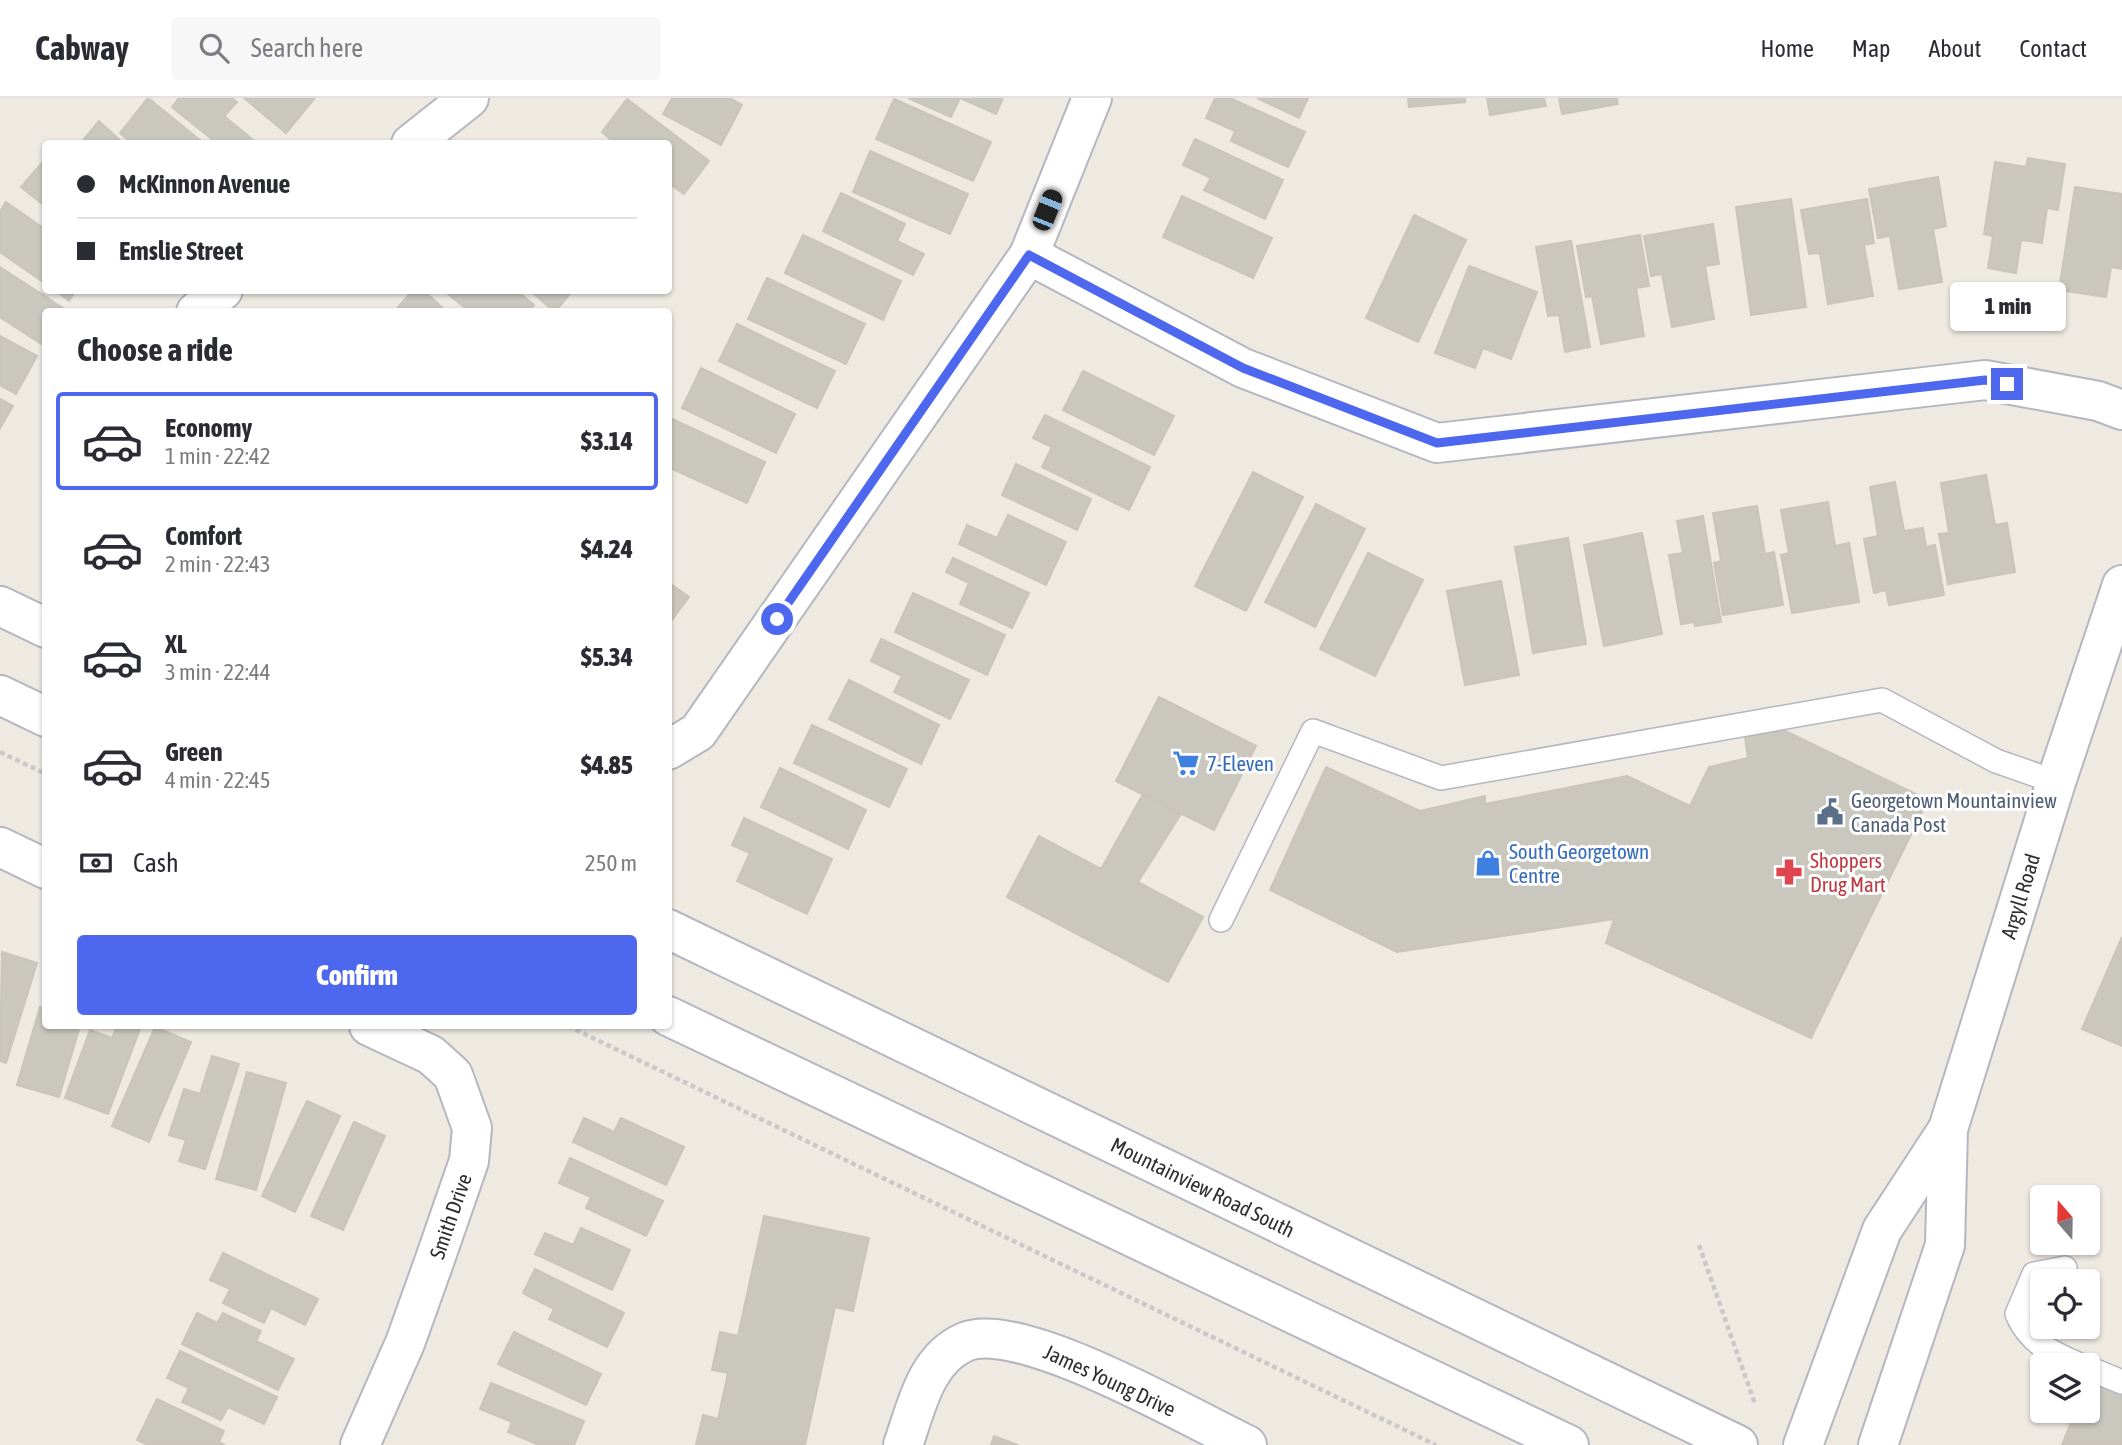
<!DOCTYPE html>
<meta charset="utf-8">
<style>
:root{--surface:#fff;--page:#f7f7f7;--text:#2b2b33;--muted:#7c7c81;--line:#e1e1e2;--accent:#4d67ef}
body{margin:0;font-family:"Asap Condensed",sans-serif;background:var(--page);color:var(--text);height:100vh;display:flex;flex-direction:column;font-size:26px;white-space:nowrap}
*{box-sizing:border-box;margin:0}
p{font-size:23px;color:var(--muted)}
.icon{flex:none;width:38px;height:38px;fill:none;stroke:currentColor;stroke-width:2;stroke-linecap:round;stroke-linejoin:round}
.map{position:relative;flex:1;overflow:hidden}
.sheet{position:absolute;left:42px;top:210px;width:630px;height:721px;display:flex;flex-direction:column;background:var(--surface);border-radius:7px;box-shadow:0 2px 5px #0004}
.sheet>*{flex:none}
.hud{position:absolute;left:42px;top:42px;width:630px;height:154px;border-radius:7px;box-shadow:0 2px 5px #0004;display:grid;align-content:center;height:154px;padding:0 35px;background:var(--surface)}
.needle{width:46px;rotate:340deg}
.controls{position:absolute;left:2030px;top:1087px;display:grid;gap:14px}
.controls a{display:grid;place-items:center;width:70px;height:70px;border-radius:7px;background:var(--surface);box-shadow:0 2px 5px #0004;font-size:35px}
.end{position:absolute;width:32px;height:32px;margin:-16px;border:9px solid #4d67ef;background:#fff;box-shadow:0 0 0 4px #fff}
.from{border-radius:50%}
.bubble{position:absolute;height:49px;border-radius:7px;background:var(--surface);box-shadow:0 2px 5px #0004;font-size:23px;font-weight:800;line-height:49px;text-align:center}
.car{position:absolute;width:21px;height:42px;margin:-21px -10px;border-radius:9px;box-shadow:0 0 5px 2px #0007;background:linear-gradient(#222 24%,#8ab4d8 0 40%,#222 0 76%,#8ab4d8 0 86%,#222 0)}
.hud b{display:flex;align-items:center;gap:24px;height:66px;font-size:26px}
.hud b+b{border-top:2px solid var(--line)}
.hud i{width:18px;height:18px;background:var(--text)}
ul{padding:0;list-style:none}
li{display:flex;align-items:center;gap:21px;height:98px;margin:0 14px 10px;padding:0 21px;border:4px solid transparent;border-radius:7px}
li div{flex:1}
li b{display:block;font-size:26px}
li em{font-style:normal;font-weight:800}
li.on{border-color:var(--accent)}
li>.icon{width:63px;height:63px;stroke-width:1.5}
h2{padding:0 35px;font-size:32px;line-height:84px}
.pay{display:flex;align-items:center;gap:18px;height:77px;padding:0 35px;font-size:26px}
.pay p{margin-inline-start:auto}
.button{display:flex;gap:14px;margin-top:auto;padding:14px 35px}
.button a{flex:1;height:80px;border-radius:7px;background:var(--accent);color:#fff;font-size:28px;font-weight:800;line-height:80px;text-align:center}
header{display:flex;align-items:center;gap:42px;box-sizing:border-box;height:98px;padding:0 35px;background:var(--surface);border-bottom:2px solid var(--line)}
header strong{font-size:33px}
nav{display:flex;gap:38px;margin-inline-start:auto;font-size:24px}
.search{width:490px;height:63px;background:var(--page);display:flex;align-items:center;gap:18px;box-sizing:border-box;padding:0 24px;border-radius:7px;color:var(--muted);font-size:26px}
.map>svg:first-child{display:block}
.building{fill:#cac7bf;stroke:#cac5bb;stroke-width:2}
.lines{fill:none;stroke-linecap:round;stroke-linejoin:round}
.service-casing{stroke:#b4b7c0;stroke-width:26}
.minor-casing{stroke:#b4b7c0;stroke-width:42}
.tertiary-casing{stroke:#b4b7c0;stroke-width:42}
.secondary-casing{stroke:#b4b7c0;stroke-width:42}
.path{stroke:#c9c9c9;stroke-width:4.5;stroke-dasharray:5 3.5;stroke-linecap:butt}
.service{stroke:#fff;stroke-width:23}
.minor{stroke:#fff;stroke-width:38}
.tertiary{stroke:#fff;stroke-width:38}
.secondary{stroke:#fff;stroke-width:38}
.route{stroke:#4d67ef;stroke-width:9}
.labels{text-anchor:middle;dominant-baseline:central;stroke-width:6;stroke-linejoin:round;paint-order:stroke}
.shop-label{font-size:21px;fill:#366cbe;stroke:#fff;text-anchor:start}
.service-label{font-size:21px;fill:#4e5e75;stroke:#fff;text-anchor:start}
.health-label{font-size:21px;fill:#be3a42;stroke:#fff;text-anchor:start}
.street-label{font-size:21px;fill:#2e2e2e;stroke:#fff}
</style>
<header>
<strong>Cabway</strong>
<div class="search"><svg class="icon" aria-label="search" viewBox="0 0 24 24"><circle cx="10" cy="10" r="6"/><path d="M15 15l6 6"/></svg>Search here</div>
<nav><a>Home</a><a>Map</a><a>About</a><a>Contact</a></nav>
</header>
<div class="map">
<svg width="2122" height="1347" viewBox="0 0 2122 1347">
<rect width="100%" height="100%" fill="#eee9e1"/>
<g class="building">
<polygon points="148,0 201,43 203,46 133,46 120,35"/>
<polygon points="179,0 232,0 237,4 224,18 258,46 218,46 172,9"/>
<polygon points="244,0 313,0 314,1 286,35"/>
<polygon points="672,0 730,0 742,7 721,47 663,16"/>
<polygon points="908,0 960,0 951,19"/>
<polygon points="960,0 1003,0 996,16"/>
<polygon points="1215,0 1230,0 1305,34 1288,69 1231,43 1235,33 1206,20"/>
<polygon points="1257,0 1308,0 1299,20"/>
<polygon points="1408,0 1465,0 1465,4 1409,9"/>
<polygon points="1487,0 1544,0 1546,8 1490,17"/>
<polygon points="1559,0 1617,0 1618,6 1562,16"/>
<polygon points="627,1 709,63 684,96 668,85 668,46 616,46 602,34"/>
<polygon points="894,1 991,44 973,83 876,41"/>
<polygon points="99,23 124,46 80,46"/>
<polygon points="1195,41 1283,82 1265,121 1204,92 1211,80 1183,67"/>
<polygon points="870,53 968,96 950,136 853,94"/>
<polygon points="46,60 46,109 21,89"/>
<polygon points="2028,60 2065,66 2058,112 2047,110 2042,145 2021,142 2016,175 1988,170 1993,138 1984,136 1995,64 2026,69"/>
<polygon points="1938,79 1946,128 1933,131 1942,184 1899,191 1890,138 1878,140 1869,91"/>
<polygon points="2075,89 2122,96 2122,171 2111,169 2106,199 2059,192"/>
<polygon points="841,95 905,126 897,143 924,156 913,177 823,133"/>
<polygon points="1182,98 1272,140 1253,180 1163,139"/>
<polygon points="1791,101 1806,209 1751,217 1736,109"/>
<polygon points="1867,101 1874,145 1864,147 1873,198 1828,206 1820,155 1809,156 1801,112"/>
<polygon points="6,104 46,132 46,186 0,154 0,113"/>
<polygon points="1414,117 1466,142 1418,244 1366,220"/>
<polygon points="1713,126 1719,166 1705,168 1714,221 1672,229 1662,176 1651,178 1644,138"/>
<polygon points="803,137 901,183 883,222 785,175"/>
<polygon points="1640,137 1649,188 1636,190 1644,238 1601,246 1592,198 1586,199 1577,148"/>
<polygon points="1571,143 1590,249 1565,254 1559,217 1548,218 1536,149"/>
<polygon points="1469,168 1537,194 1511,261 1483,250 1475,270 1435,255"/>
<polygon points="0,169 66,212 46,214 43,247 0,219"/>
<polygon points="767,180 865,226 846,266 748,221"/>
<polygon points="55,192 76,192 69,203"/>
<polygon points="413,192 423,192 447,214 394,214"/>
<polygon points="443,192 516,192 534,207 529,214 470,214"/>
<polygon points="529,192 573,192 555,214"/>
<polygon points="737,226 835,273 817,310 719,263"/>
<polygon points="0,238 37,258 16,296 0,287"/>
<polygon points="701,270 795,316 776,355 682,310"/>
<polygon points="1083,273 1174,318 1154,357 1063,312"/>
<polygon points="0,301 13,308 0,330"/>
<polygon points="1045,317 1150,369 1129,412 1042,369 1052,349 1033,340"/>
<polygon points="668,319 765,364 747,405 668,369"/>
<polygon points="1016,366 1091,401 1077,432 1002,397"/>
<polygon points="1253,374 1303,399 1246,513 1195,488"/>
<polygon points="1986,377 1995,427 2007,425 2015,474 1948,486 1939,436 1949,435 1941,385"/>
<polygon points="1895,384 1904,433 1923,430 1926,449 1935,447 1944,497 1889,507 1886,492 1874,495 1864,441 1878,438 1870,389"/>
<polygon points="1828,404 1835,448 1849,445 1859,504 1792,515 1781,457 1789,455 1781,412"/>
<polygon points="1316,406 1365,431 1315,529 1265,504"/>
<polygon points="1757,408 1765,456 1774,454 1783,507 1723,517 1714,465 1721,463 1713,415"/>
<polygon points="1008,417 1066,444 1046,487 959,446 967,427 997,440"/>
<polygon points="1703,418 1721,524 1695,528 1694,524 1681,526 1669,457 1683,455 1677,423"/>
<polygon points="1642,435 1662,536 1604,548 1584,447"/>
<polygon points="1568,440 1586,546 1533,555 1515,449"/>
<polygon points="1368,455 1423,482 1375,578 1320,551"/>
<polygon points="953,460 1029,495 1012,530 960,506 969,485 946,474"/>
<polygon points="1501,483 1519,577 1465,587 1447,493"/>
<polygon points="668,484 689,499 668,527"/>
<polygon points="913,495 1005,537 987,577 895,534"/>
<polygon points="881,541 969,582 950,621 894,594 902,578 871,563"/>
<polygon points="849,582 939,627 921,666 829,621"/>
<polygon points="1159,599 1256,648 1214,732 1116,683"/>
<polygon points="1771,626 1928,702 1811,940 1606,845 1614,821 1397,854 1270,792 1326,669 1420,713 1485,698 1485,706 1627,678 1690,708 1709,669 1748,660 1744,632"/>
<polygon points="812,627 907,671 889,709 794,665"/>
<polygon points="780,670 866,712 848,751 761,709"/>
<polygon points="1143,696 1181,716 1138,784 1203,819 1168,884 1007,799 1039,738 1101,771"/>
<polygon points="744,720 832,761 807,816 737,783 750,755 732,747"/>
<polygon points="2122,839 2122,948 2082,931"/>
<polygon points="2,854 37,865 6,965 0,963"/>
<polygon points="40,909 46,910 46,928 80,928 59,999 17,987"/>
<polygon points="117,928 141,928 108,1016 65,1000 90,932 112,940"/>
<polygon points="155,929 191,944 149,1044 112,1028"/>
<polygon points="212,958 239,966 205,1071 179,1063 186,1042 169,1037 184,991 200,996"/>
<polygon points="247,974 286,985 256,1092 216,1081"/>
<polygon points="307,1003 340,1018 295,1114 262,1098"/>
<polygon points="584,1020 614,1034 621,1020 684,1049 666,1087 573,1044"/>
<polygon points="354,1024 385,1038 343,1132 311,1118"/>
<polygon points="570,1060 663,1103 646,1138 586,1110 591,1099 559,1085"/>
<polygon points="764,1118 869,1140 853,1213 835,1209 805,1347 696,1347 703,1317 718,1321 728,1275 712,1272 720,1234 738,1238"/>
<polygon points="581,1130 630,1152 612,1192 535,1156 545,1135 573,1147"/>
<polygon points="223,1155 318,1201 305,1227 271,1210 264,1225 223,1205 230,1191 210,1182"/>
<polygon points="535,1171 624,1215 607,1249 549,1221 554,1211 523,1195"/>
<polygon points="197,1215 217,1225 223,1215 261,1233 256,1243 294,1261 278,1292 182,1246"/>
<polygon points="514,1234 601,1276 586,1307 498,1266"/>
<polygon points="180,1253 277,1299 264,1326 228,1309 221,1322 182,1304 189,1290 167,1280"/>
<polygon points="2106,1265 2122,1271 2122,1347 2062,1347 2076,1312 2088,1312 2088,1284 2097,1288"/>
<polygon points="491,1285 584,1323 574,1347 539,1347 508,1334 512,1324 480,1311"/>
<polygon points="157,1301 224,1333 219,1344 225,1347 148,1347 137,1342"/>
<polygon points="994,1338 1018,1347 991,1347"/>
</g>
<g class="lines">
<g class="service-casing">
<g id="service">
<polyline points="1221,822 1313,633 1441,680 1882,602 1996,663 2056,684"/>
<path d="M2065,1170L2034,1176L2017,1216C2030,1246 2052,1255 2080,1267"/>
<polyline points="2088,1270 2122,1284"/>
</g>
</g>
<g class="minor-casing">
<g id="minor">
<polyline points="411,46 469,0"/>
<polyline points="1029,157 1243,270 1437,345 1985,282 2098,303 2122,312"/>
<polyline points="196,214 223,192"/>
<polyline points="668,652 698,634 1029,157 1092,0"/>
<polyline points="0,749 46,771"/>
<polyline points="360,1347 405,1245 434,1164 469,1063 472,1030 453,977 431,957 369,928"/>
<path d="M903,1347C916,1311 925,1261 965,1244C1020,1221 1190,1320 1247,1347"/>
</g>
</g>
<g class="tertiary-casing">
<g id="tertiary">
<polyline points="1803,1347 1882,1132 1948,1031 2056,684 2122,487"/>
<polyline points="1878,1347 1945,1147 1948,1031"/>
</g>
</g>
<g class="secondary-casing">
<g id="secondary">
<polyline points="0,508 46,530"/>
<polyline points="0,597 46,619"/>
<polyline points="668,831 1738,1347"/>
<polyline points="668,918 1569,1347"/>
</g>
</g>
<g class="path">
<polyline points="0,654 46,676"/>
<polyline points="568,928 1436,1347"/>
<polyline points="1699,1147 1755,1306"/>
</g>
<use href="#service" class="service"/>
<use href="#minor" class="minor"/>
<use href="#tertiary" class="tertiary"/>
<use href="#secondary" class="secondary"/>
</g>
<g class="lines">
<polyline class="route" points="777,521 1029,157 1243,270 1437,345 1985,282 2007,286"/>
</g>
<defs>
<g id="supermarket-bare" transform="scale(2.1)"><path d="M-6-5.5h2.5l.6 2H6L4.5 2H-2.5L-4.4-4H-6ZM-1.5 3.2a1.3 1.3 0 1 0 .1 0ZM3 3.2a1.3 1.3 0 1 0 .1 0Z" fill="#3f7fe0" stroke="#fff" stroke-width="2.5" paint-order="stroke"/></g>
<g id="civic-bare" transform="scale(2.1)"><path d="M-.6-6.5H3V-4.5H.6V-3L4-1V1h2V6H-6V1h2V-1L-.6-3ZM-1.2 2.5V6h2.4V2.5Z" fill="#5c6f8a" stroke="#fff" stroke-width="2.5" paint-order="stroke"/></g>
<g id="shop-bare" transform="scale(2.1)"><path d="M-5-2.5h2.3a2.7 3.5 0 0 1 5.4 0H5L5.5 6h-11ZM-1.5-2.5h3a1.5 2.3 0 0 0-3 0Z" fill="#3f7fe0" stroke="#fff" stroke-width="2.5" paint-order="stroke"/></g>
<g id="pharmacy-bare" transform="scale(2.1)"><path d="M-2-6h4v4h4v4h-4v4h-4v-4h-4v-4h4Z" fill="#e0444e" stroke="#fff" stroke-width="2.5" paint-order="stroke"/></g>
</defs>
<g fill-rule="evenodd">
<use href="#supermarket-bare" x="1186" y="665"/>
<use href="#civic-bare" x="1830" y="714"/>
<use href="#shop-bare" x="1488" y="765"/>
<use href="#pharmacy-bare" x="1789" y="774"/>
</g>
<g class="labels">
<g class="shop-label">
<text x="1207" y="665">7-Eleven</text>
<text x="1509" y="753">South Georgetown<tspan x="1509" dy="24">Centre</tspan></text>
</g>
<g class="service-label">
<text x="1851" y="702">Georgetown Mountainview<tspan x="1851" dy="24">Canada Post</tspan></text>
</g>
<g class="health-label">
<text x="1810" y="762">Shoppers<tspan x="1810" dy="24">Drug Mart</tspan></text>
</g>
<g class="street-label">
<text transform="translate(2020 798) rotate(-73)">Argyll Road</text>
<text transform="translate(1203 1089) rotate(26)">Mountainview Road South</text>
<text transform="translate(450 1118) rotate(-71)">Smith Drive</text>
<text transform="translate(1110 1282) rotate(25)">James Young Drive</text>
</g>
</g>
</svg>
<div class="controls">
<a><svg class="needle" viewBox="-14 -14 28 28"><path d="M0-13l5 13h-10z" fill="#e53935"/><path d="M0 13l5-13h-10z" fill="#7c7c81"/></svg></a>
<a><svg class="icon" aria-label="locate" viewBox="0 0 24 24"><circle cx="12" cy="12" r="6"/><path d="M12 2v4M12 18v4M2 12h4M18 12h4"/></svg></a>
<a><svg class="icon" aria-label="layers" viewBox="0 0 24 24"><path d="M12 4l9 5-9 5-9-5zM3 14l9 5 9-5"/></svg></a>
</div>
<i class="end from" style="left:777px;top:521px"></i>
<i class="end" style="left:2007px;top:286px"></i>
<div class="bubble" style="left:1950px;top:184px;width:116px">1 min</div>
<i class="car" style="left:1047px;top:112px;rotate:22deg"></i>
<div class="hud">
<b><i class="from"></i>McKinnon Avenue</b>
<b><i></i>Emslie Street</b>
</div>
<section class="sheet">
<h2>Choose a ride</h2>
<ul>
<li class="on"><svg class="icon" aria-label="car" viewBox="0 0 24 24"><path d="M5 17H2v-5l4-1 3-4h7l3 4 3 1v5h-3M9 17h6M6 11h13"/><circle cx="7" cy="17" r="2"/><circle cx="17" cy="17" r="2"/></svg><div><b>Economy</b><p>1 min · 22:42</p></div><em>$3.14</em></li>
<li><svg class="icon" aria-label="car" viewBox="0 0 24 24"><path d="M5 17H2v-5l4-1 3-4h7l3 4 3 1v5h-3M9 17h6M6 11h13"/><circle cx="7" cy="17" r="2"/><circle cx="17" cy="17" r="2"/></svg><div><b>Comfort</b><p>2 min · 22:43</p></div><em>$4.24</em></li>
<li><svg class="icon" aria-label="car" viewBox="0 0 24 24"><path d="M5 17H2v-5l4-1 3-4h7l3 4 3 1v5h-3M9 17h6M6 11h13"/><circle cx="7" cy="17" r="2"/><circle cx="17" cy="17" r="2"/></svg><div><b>XL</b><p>3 min · 22:44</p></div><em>$5.34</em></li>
<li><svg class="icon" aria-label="car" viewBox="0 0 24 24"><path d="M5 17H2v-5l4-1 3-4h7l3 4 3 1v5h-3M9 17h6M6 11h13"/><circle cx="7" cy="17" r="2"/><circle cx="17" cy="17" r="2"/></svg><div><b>Green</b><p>4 min · 22:45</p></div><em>$4.85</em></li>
</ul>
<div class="pay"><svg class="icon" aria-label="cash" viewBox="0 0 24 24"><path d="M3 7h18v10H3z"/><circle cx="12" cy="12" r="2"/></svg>Cash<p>250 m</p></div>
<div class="button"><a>Confirm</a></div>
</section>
</div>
